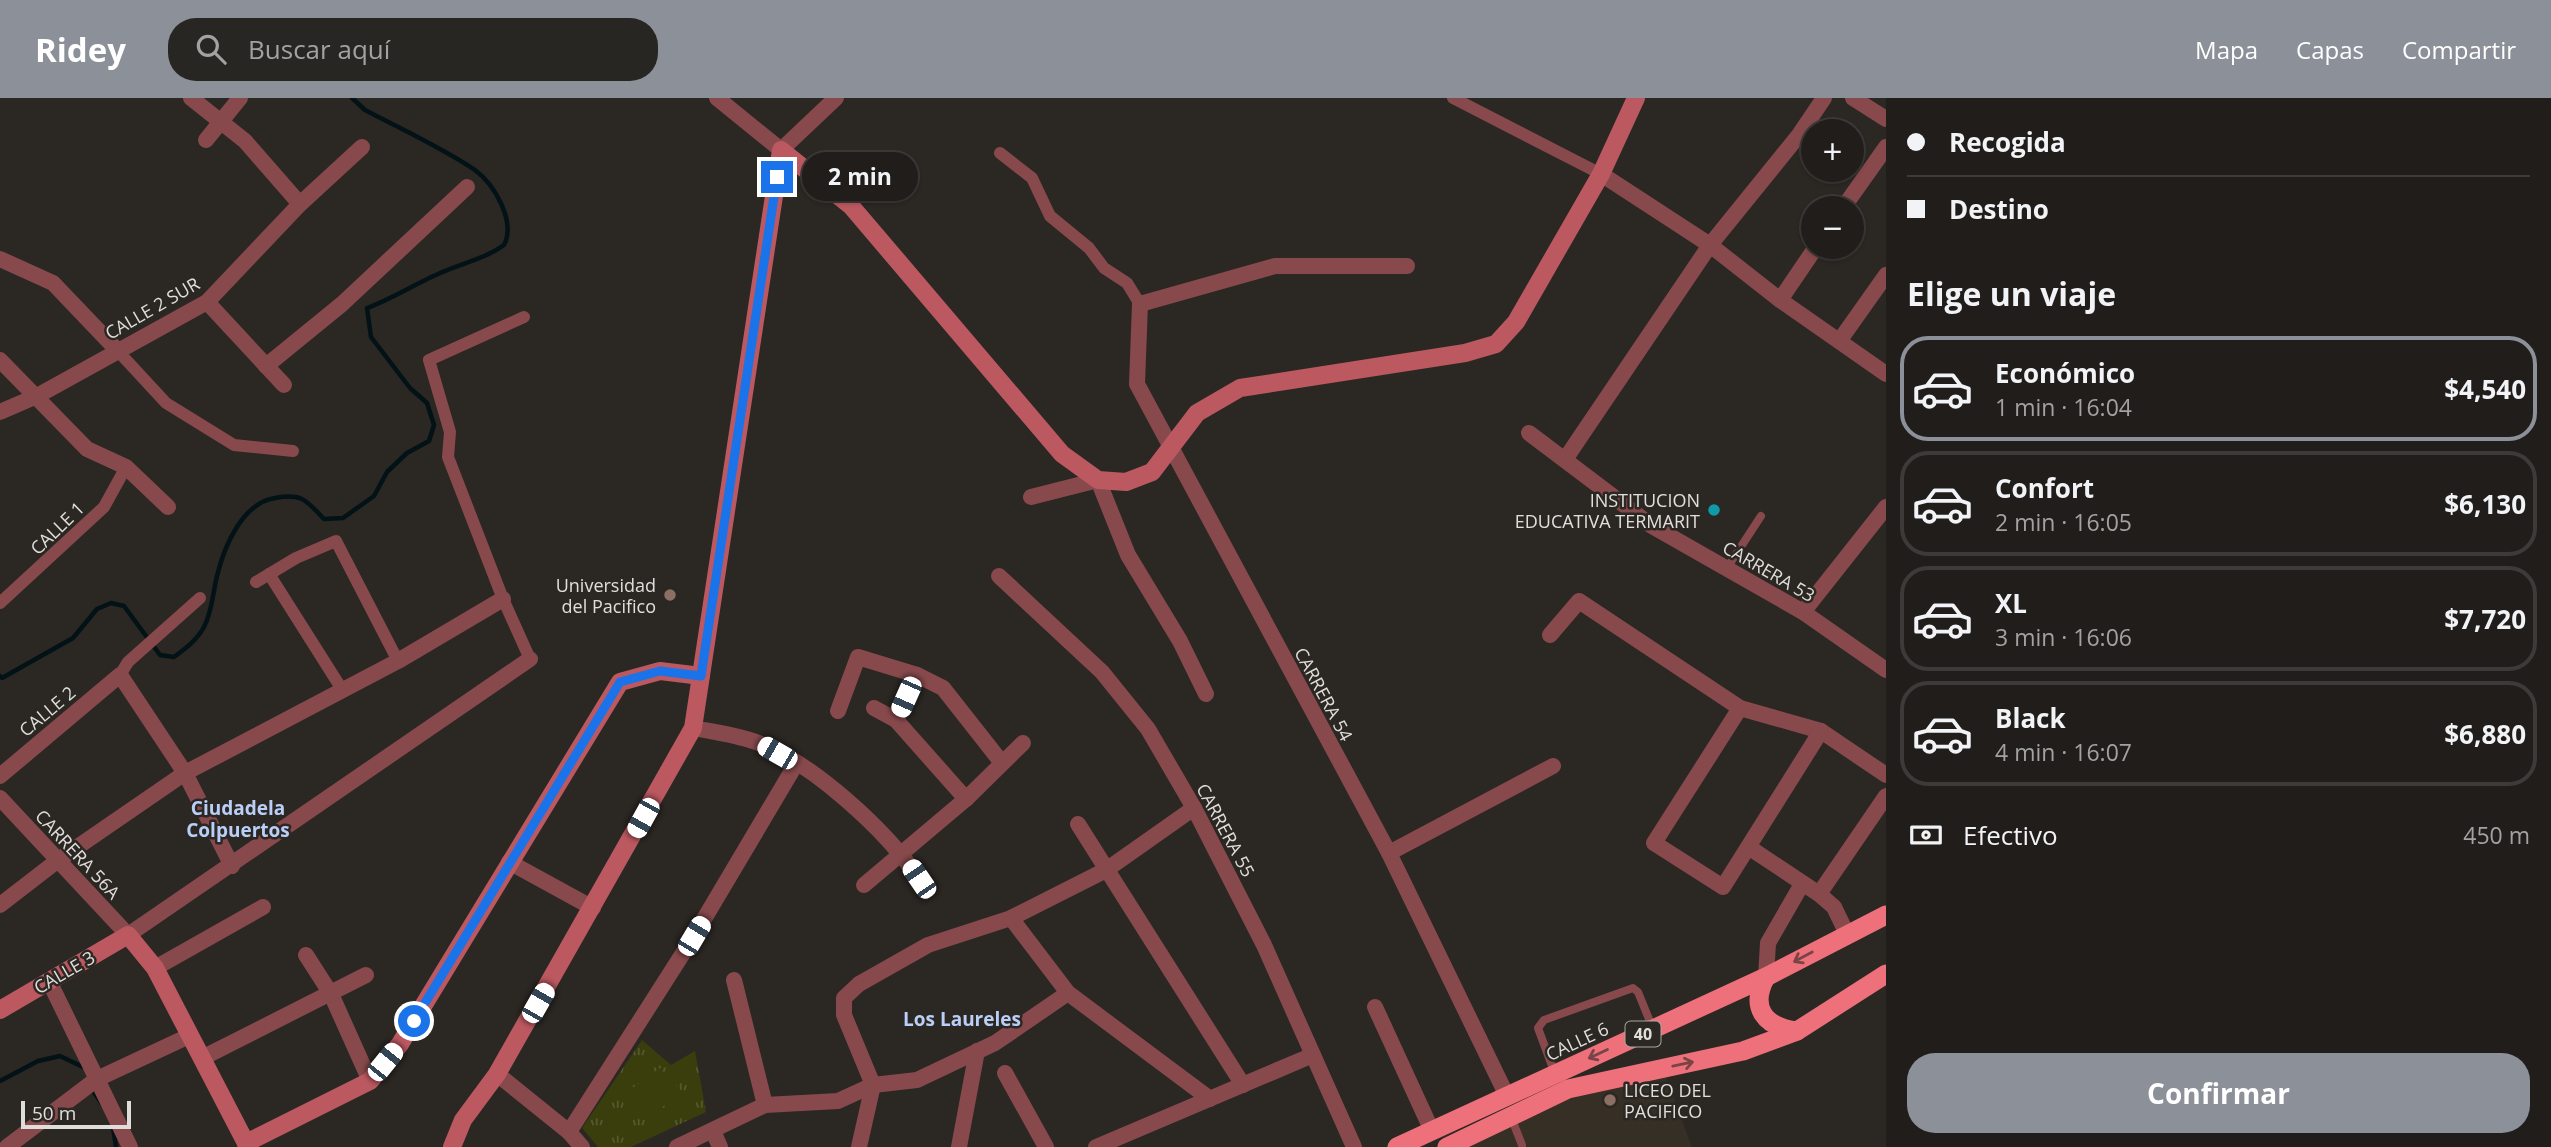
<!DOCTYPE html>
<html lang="es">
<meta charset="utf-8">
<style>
:root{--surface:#201d1a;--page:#282623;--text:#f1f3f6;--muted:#a2a2a2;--line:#3d3b39;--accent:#8c9099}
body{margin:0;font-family:"Open Sans",sans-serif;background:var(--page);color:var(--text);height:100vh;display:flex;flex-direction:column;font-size:26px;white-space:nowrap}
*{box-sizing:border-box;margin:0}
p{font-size:23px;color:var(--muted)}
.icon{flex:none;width:38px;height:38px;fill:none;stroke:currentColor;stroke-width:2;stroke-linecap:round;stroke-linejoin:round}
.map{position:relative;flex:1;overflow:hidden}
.side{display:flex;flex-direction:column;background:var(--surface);width:665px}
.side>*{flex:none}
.guide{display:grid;align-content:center;height:154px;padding:0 21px;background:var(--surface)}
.buttons{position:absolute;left:1801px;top:21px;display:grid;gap:14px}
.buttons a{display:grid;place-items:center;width:63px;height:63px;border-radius:50%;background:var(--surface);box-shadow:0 2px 5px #0004,0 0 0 2px var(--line);font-size:35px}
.scale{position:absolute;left:21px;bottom:18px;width:110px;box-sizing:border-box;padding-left:7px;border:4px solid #e0dedb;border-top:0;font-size:19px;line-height:24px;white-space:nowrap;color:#e0dedb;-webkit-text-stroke:5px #2b2723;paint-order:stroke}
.end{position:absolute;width:32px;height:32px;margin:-16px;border:9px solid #1a73e8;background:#fff;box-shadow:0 0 0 4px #fff}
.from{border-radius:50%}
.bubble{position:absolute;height:49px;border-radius:24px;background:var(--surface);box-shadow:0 2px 5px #0004,0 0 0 2px var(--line);font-size:23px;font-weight:700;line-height:49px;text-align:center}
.car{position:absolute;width:21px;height:42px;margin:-21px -10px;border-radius:9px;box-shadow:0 0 5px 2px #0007;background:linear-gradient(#fff 24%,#345 0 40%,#fff 0 76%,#345 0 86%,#fff 0)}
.guide b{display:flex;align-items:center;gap:24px;height:66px;font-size:26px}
.guide b+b{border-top:2px solid var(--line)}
.guide i{width:18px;height:18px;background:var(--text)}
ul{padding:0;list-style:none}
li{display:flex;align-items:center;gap:21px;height:105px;margin:0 14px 10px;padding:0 7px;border:4px solid var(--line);border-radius:28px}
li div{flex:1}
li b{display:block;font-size:26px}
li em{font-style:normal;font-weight:700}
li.active{border-color:var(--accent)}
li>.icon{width:63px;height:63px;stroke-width:1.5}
h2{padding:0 21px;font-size:32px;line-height:84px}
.pay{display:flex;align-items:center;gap:18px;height:77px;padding:0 21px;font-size:26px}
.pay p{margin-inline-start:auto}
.action{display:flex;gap:14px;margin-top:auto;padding:14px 21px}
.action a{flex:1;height:80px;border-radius:28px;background:var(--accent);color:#fff;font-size:28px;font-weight:700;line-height:80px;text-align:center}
header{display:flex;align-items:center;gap:42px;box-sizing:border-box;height:98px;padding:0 35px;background:var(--accent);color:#fff}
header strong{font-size:33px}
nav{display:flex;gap:38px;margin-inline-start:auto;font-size:24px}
.search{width:490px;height:63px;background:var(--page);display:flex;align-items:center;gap:18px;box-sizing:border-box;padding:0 24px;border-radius:28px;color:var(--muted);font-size:26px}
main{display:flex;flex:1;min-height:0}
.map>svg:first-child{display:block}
.built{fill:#362f26}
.park{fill:url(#park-tufts)}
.pitch{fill:#3a3d0c}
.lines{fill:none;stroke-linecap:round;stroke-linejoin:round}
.stream{stroke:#021217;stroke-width:4.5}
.service{stroke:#87494c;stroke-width:8}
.pedestrian{stroke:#87494c;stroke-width:12}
.minor{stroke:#87494c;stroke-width:16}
.secondary{stroke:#bb5860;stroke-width:18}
.trunk{stroke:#ee707a;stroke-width:19}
.oneway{stroke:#794446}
.route{stroke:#1a73e8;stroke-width:9}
.culture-dot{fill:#0f9aa8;stroke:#2b2723;stroke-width:2.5}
.education-dot{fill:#8d6e63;stroke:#2b2723;stroke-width:2.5}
.labels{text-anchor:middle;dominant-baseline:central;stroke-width:5;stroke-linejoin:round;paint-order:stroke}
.shield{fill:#2b2723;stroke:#aaa7a4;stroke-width:2}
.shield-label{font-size:16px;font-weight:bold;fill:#e0dedb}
.street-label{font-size:18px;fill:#e0dedb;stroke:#2b2723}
.poi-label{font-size:18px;fill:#e0dedb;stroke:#2b2723;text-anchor:end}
.neighbourhood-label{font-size:19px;font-weight:bold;fill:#bacff7;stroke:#2b2723}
</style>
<header>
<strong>Ridey</strong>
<div class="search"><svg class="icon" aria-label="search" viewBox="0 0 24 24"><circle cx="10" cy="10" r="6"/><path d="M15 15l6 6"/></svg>Buscar aquí</div>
<nav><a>Mapa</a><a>Capas</a><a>Compartir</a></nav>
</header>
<main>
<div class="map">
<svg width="1886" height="1049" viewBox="0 0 1886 1049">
<defs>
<pattern id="park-tufts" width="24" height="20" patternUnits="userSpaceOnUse" patternTransform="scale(1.75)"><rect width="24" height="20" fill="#3a3d0c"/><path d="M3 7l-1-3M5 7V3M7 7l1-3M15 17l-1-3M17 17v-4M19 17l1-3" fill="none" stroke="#56592f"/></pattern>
</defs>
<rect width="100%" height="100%" fill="#2b2723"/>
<polygon class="built" points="1663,971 1692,1049 1447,1049 1568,991"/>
<polygon class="park" points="642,942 671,967 695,953 706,1014 631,1049 598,1049 582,1030"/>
<polygon class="pitch" points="660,970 684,996 640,1022 619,1000"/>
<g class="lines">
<g class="stream">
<path d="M0,578L2,580L73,540L97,511L111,505L124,508L160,557L174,559C185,551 197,542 204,529C212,514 213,494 217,478C224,449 242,405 275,400C302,395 306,402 324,421L343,420L374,398L387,374L407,355L429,343L434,327L427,305L410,290L371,239L367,210C392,201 413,187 438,176C461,165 483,162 504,147C516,124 495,87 475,72C441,49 401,31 365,12L352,0"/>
<polyline points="0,983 38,963 60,958 83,969"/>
<polyline points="91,990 102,1006"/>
<polyline points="113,1029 116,1049"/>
</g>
<g class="service">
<polyline points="1727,470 1761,418"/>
<polyline points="1555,976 1538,930 1544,922 1633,890 1638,894 1653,931"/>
<polyline points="1511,1019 1522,1047"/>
</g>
<g class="pedestrian">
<polyline points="1453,0 1601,76"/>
<polyline points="1000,55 1032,80 1050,118 1089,150 1104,170 1127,185 1140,206"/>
<polyline points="524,219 429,262 450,334 448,359 503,501 530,561"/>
<polyline points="117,252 166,305 234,347 293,353"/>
<polyline points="269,476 343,593"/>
<polyline points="256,484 296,460 336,443 398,563"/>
<polyline points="0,505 104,409 126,369"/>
<polyline points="120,577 128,564 200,500"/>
</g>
<g class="minor">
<polyline points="191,0 245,43 300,106"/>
<polyline points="717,0 781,52 836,0"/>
<polyline points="1853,0 1886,21"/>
<polyline points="206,42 240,0"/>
<polyline points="1601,76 1710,147 1780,202 1886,276"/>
<polyline points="1843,110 1886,49"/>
<polyline points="0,161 53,185 117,252"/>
<polyline points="1407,168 1275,168 1140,206 1137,286 1389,755 1507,998"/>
<polyline points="1780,202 1816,149"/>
<polyline points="207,204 284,287"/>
<polyline points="1840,242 1886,177"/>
<polyline points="0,262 87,351 126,369 168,409"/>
<polyline points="266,268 342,206 467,89"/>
<polyline points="0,314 37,298 207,204 300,106 362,49"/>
<polyline points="1529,335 1652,428 1803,514 1886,572"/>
<polyline points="1566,360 1710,147 1799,37 1824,0"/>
<polyline points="1031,399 1098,382 1128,457 1180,543 1206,596"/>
<polyline points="999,478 1102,574 1148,631 1194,710 1264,847 1354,1049"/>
<polyline points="1803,514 1886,409"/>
<polyline points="1550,537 1579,503 1740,610 1821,633 1886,677"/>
<polyline points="874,610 896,622 966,701"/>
<polyline points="1740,610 1654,745 1723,789 1821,633"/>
<polyline points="838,613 858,559 917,577 943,590 1002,665"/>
<polyline points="896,622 917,577"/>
<path d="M693,630C714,634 736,637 756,644C811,663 887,733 919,781"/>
<polyline points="0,678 120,577 185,675 232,768"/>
<polyline points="0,700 128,837 530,561"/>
<polyline points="1078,726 1243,987"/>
<polyline points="1750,750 1819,796 1834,809 1847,836"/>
<polyline points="1389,755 1553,668"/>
<polyline points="509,764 593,810"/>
<polyline points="864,787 966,701 1023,645"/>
<polyline points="1819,796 1886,698"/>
<polyline points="0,807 57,763 185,675 398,563 503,501"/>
<polyline points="1011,820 1068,895 1210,1001"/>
<polyline points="306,857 331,896 370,983"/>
<polyline points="155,870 263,809"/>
<polyline points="1766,879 1768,845 1802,786"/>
<polyline points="734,882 765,1007"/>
<polyline points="49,883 130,1049"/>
<polyline points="1375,909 1432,1033"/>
<polyline points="202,960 366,877"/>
<polyline points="1005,975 1046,1049"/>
<polyline points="497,976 569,1034 582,1049"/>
<polyline points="713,1033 720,1049"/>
<polyline points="569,1034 694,838 796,666"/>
<polyline points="7,1049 97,981 189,938"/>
<polyline points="677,1049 765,1007 838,1003 873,987 917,982 995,945 1068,895"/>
<polyline points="859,1049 873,987 844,917 844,900 859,886 928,847 1011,820 1106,772 1194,710"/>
<polyline points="959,1049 977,953"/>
<polyline points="1096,1049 1313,957"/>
</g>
<g class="secondary">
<polyline points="0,912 128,837 155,870 248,1049"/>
<polyline points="246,1045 370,983 400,946 620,584 660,573 701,578"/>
<polyline points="452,1049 463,1022 497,976 693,630 781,52 851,108 1062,356 1098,382 1126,384 1152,374 1197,315 1240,290 1465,255 1496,246 1516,224 1601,76 1636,0"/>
</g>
<g class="trunk">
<path d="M1766,879C1749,910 1765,929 1797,933"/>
<polyline points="1397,1049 1766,879 1886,817"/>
<polyline points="1447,1049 1568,991 1743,953 1797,933 1886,876"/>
</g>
</g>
<defs><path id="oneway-shaft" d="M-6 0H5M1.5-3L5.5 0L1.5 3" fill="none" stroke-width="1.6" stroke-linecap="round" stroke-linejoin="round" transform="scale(1.75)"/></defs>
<g class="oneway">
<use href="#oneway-shaft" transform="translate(1803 859) rotate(152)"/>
<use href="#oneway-shaft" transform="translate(1598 956) rotate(155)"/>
<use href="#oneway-shaft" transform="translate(1683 966) rotate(-12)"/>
</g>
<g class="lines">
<polyline class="route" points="414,923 620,584 660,573 701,578 777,79"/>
</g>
<circle class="culture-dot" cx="1714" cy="412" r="7"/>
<g class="education-dot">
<circle cx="670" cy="497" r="7"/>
<circle cx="1610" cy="1002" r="7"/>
</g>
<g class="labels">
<rect class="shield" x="1625.5" y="923.5" width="35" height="25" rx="5"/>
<g class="shield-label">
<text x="1643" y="936">40</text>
</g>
<g class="street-label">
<text transform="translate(152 210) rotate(-30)">CALLE 2 SUR</text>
<text transform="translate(57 430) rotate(-44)">CALLE 1</text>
<text transform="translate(1769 473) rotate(30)">CARRERA 53</text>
<text transform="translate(1324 596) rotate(62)">CARRERA 54</text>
<text transform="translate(47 613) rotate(-40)">CALLE 2</text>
<text transform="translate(1226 732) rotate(62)">CARRERA 55</text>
<text transform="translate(78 756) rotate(47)">CARRERA 56A</text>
<text transform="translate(64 874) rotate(-30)">CALLE 3</text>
<text transform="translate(1577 943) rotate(-25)">CALLE 6</text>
</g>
<g class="poi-label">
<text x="1700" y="402">INSTITUCION<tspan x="1700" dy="21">EDUCATIVA TERMARIT</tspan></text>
<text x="656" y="487">Universidad<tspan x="656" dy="21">del Pacifico</tspan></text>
<text x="1624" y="992" text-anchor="start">LICEO DEL<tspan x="1624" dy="21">PACIFICO</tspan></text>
</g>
<g class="neighbourhood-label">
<text x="238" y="710">Ciudadela<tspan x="238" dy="22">Colpuertos</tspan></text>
<text x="962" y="921">Los Laureles</text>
</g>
</g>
</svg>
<div class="buttons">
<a>+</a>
<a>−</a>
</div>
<div class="scale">50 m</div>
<i class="end from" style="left:414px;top:923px"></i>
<i class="end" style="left:777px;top:79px"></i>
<div class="bubble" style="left:802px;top:54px;width:116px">2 min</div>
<i class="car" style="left:906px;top:599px;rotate:204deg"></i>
<i class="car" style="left:777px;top:655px;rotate:300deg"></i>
<i class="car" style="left:643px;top:720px;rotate:209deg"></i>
<i class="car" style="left:919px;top:781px;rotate:326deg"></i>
<i class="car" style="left:694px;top:838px;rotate:31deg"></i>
<i class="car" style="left:538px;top:905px;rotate:30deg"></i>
<i class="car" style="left:385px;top:964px;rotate:39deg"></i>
</div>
<section class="side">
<div class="guide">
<b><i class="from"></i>Recogida</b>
<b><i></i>Destino</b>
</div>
<h2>Elige un viaje</h2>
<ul>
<li class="active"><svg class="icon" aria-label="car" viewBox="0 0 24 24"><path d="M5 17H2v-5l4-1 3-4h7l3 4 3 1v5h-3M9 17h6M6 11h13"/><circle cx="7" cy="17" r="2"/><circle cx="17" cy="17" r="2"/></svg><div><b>Económico</b><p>1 min · 16:04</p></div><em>$4,540</em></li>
<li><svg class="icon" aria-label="car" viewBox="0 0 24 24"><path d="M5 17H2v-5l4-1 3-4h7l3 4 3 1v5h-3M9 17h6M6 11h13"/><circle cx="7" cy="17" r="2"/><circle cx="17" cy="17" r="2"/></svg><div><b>Confort</b><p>2 min · 16:05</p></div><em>$6,130</em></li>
<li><svg class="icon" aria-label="car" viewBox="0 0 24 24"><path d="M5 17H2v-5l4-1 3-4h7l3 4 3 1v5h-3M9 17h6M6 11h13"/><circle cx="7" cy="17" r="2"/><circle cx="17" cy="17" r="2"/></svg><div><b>XL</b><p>3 min · 16:06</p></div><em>$7,720</em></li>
<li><svg class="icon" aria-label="car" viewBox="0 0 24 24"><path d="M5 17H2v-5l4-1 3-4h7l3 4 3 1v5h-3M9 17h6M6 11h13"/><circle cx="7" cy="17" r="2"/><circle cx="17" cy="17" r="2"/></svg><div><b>Black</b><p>4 min · 16:07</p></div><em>$6,880</em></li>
</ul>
<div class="pay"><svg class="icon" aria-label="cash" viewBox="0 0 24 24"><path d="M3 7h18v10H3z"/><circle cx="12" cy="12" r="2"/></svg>Efectivo<p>450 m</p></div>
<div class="action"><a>Confirmar</a></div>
</section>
</main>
